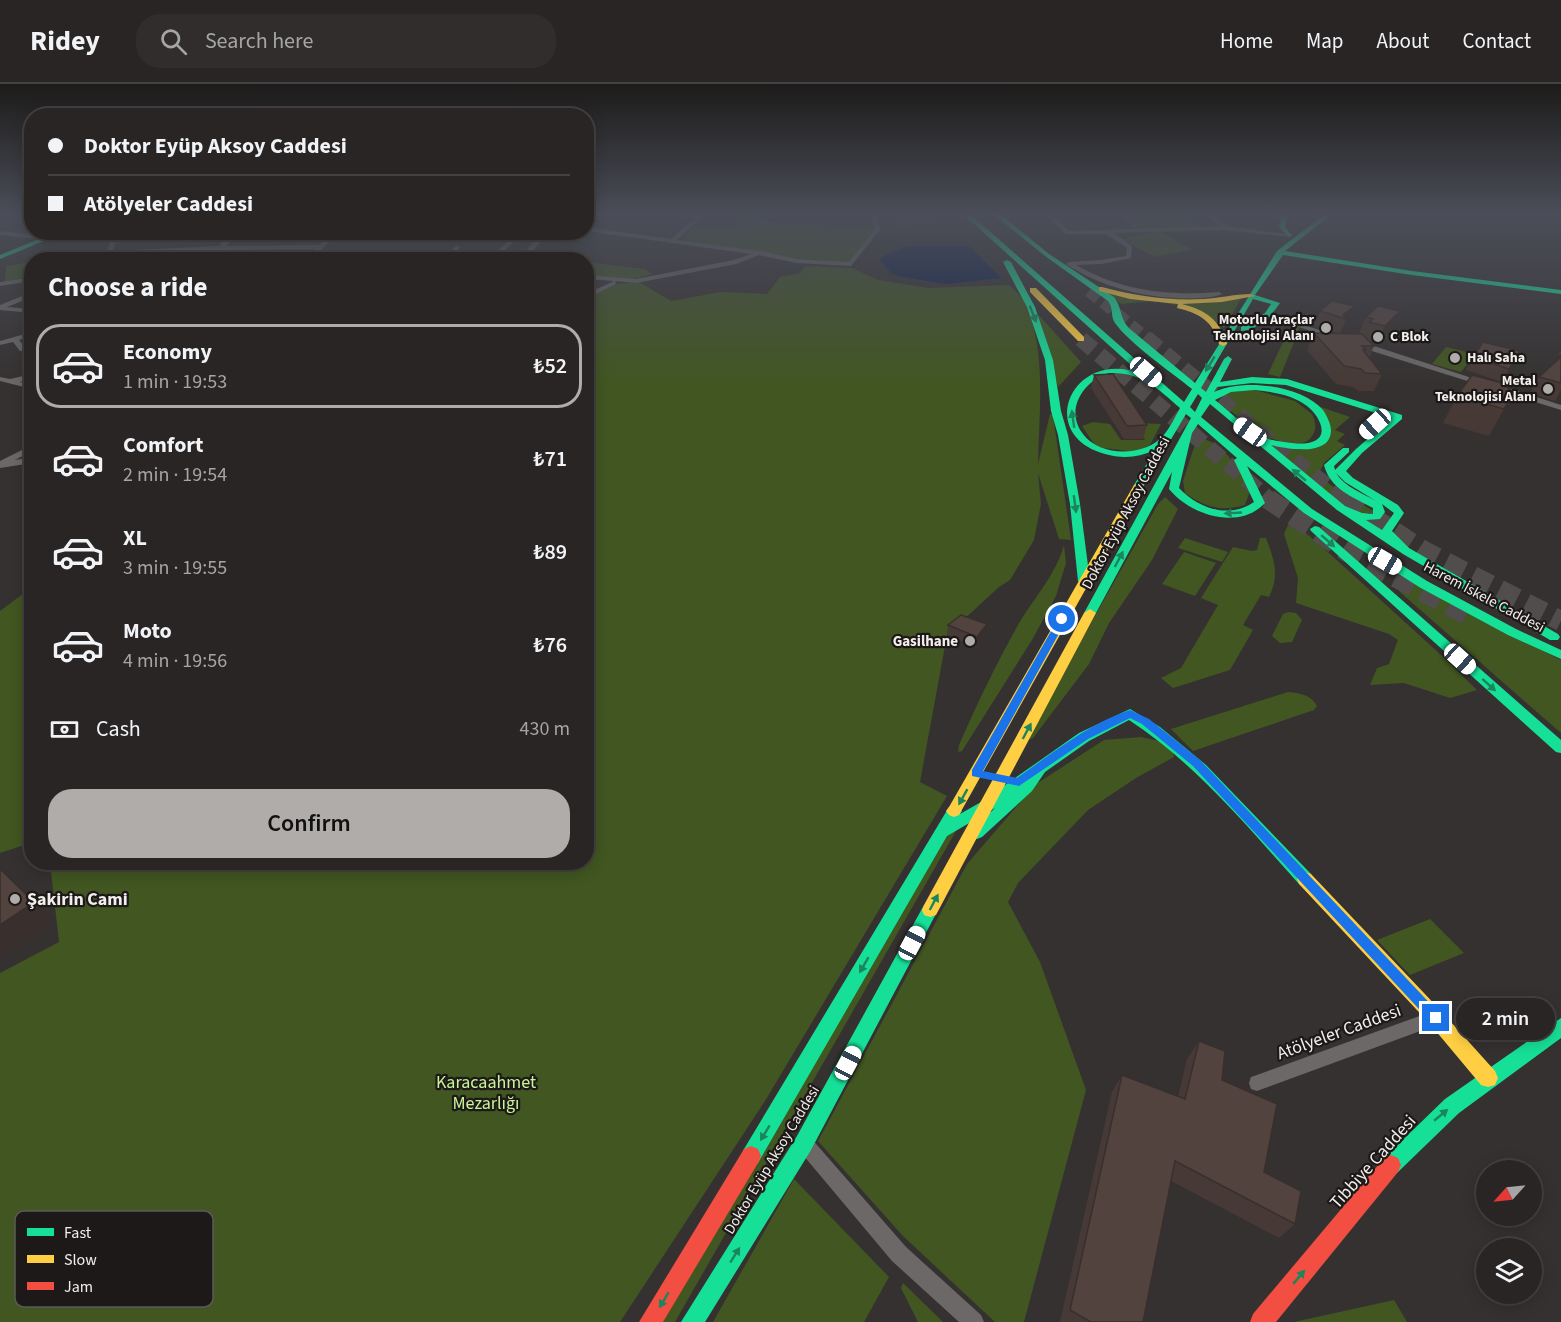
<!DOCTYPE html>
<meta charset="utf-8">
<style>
:root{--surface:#282524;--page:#302d2c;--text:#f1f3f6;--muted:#a5a5a6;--line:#444241;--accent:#b0acaa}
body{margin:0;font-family:"Source Sans 3",sans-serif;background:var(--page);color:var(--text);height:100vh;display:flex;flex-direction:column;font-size:22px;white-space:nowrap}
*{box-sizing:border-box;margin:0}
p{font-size:20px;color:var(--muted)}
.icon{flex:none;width:33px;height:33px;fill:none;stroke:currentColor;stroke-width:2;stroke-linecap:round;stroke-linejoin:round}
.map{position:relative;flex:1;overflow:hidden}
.drawer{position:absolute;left:24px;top:168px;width:570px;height:618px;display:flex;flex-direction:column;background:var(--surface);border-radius:24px;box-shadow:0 3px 15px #0003,0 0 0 2px var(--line)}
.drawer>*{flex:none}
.banner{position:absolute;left:24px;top:24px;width:570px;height:132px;border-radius:24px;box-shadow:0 3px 15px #0003,0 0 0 2px var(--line);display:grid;align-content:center;height:132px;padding:0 24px;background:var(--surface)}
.needle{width:39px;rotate:243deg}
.controls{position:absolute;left:1476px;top:1076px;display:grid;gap:12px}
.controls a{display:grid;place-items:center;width:66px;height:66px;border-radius:50%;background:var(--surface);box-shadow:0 3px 15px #0003,0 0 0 2px var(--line);font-size:30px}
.end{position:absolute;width:27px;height:27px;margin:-14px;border:8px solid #1a73e8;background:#fff;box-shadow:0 0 0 3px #fff}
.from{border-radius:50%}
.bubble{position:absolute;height:42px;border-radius:21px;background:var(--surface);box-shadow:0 3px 15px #0003,0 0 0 2px var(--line);font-size:20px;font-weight:600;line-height:42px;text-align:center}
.car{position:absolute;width:18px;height:36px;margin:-18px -9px;border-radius:8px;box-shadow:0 0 4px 2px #0007;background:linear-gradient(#fff 24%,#345 0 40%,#fff 0 76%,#345 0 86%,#fff 0)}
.banner b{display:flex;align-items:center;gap:21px;height:57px;font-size:22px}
.banner b+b{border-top:2px solid var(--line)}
.banner i{width:15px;height:15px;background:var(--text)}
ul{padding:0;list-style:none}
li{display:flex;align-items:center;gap:18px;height:84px;margin:0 12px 9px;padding:0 12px;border:3px solid transparent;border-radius:24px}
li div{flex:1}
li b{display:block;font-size:22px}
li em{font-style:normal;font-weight:600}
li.active{border-color:var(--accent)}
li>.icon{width:54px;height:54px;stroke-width:1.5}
h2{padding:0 24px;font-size:27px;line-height:72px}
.pay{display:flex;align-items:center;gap:15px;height:66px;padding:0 24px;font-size:22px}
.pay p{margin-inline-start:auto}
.button{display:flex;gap:12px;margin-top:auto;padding:12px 24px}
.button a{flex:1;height:69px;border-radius:24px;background:var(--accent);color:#111;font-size:24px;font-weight:600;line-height:69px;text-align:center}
header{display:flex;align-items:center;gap:36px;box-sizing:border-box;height:84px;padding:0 30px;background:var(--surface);border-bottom:2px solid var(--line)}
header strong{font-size:28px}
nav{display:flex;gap:33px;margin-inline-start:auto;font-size:21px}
.search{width:420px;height:54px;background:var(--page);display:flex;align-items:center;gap:15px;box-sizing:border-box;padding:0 21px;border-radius:24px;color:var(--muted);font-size:22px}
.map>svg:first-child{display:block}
.green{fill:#415621}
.water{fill:#0e204d}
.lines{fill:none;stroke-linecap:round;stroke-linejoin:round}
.highway-tunnel-far2{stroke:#514d4c;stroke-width:12;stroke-dasharray:12 6;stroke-linecap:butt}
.highway-tunnel-far1{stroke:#514d4c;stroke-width:16;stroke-dasharray:16 8;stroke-linecap:butt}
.highway-tunnel{stroke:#514d4c;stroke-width:20;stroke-dasharray:20 10;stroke-linecap:butt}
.street{fill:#6b6867;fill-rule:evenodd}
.fast{fill:#16e098;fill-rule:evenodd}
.slow{fill:#ffcf43;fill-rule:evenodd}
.jam{fill:#f24e42;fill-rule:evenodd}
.wall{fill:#473a36}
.shaded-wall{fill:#392f2c}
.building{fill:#52433f;stroke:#392f2c;stroke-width:1.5}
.oneway{fill:#19865e}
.route{fill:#1a73e8}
.poi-dot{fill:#b0acaa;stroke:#1c1918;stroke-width:2}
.labels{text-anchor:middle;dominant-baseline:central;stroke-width:4.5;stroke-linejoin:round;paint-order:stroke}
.far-poi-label{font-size:14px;font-weight:bold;fill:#f2eeec;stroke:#1c1918;text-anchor:end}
.street-label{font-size:15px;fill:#f2eeec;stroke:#1c1918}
.poi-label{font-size:15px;font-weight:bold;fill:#f2eeec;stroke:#1c1918;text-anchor:end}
.near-poi-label{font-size:18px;font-weight:bold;fill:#f2eeec;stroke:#1c1918;text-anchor:start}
.near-street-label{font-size:18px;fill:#f2eeec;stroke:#1c1918}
.near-park-label{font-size:18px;fill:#cbf497;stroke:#1c1918}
.key{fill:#1c1918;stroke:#5c5958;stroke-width:1.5}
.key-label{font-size:16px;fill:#f2eeec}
</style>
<header>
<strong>Ridey</strong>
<div class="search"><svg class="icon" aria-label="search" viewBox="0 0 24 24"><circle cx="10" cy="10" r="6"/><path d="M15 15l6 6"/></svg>Search here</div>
<nav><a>Home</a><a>Map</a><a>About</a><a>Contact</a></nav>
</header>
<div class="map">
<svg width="1561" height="1238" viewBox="0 0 1561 1238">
<rect width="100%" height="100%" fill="#353130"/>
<g class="green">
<polygon points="1118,130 1188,130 1200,142 1136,146"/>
<polygon points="738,131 757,132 759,137 873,144 873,148 850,178 791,174 681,156 693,143 734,144"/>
<polygon points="1158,147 1178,156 1174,157 1193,165 1155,173 1122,155"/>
<polygon points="30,178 31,193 5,197 6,182"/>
<polygon points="586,178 645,185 652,190 633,195 587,192"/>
<path d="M805,182L852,184L878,196L928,204L1009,201C1014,206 1022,212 1025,218C1047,266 1039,328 1038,380L1050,330L1053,331L1071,456L1059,455L1038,389L1041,420L1034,456L1010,496L999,503L947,551L920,698L947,712L765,1017L620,1238H0V889L59,858L50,779L586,778L587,214L616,200L639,198L671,217L721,208L767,210L780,193L800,189Z"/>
<polygon points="1108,209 1122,213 1241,215 1224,244 1195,224 1153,217 1121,220"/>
<polygon points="1036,228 1081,278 1058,303"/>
<polygon points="1291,241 1300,243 1280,293 1268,290"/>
<polygon points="1446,263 1475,270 1461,288 1432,280"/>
<path d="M1255,306L1295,317L1312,330C1316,338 1317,345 1312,352C1308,359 1302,359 1295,359C1263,359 1241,336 1219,316L1230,308Z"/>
<polygon points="1318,322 1350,333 1335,346 1345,350 1337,357 1345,361 1324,379 1320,387 1329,400 1375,428 1359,431 1264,360 1299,366 1325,360"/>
<polygon points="1093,338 1110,340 1121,356 1145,356 1136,339 1161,340 1150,361 1135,368 1096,363 1082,342"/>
<path d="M1197,354C1224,356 1238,385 1250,407L1245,421C1222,428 1204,423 1185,409L1183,397Z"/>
<polygon points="1165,413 1178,425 1152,476 1109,539 1089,580 1033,654 1024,658 1158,420"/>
<polygon points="1288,441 1297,442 1318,459 1440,570 1477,606 1450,614 1404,599 1370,601 1377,584 1389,580 1398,556 1389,550 1296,519 1298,494 1284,450"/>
<polygon points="1185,454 1228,468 1222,478 1178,464"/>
<path d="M1260,454H1266C1274,476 1280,490 1269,513L1261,511L1243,541L1253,546L1230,586L1173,604L1161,594L1181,584L1218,521L1201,514L1233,463L1252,467L1257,466Z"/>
<path d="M1064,461L1066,479L1056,512L1032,556L962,667L958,668L959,661C977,620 996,580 1018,541C1033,515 1056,491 1064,461Z"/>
<polygon points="1184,468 1216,479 1195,512 1162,500"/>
<polygon points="1400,495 1410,498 1561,576 1561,649 1401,509 1393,499"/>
<polygon points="31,504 31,759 0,769 0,527"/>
<polygon points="1288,528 1296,529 1302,536 1292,558 1280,559 1272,552 1283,530"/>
<path d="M1288,608C1300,609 1311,611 1317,622L1314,626L1193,667L1171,645Z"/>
<polygon points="1141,653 1159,657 1173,668 1174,673 1136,694 1088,726 1018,799 1008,818 1040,878 1086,1006 1024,1238 995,1238 903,1152 818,1057 967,780 1036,700 1104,656"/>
<polygon points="960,740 675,1238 660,1238 949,747"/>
<polygon points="1430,835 1464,869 1410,891 1377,856"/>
<polygon points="794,1095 889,1193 864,1238 713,1238"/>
<polygon points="903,1199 943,1238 918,1238 901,1204"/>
<polygon points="1394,1216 1407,1238 1294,1238"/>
</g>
<polygon class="water" points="908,162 969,162 1001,194 946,200 898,192 891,189 880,176 889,169"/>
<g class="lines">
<polyline class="highway-tunnel-far2" points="1089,207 1148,255"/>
<g class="highway-tunnel-far1">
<polyline points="1146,254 1281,366 1346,416"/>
<polyline points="1081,255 1270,416"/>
</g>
<g class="highway-tunnel">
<polyline points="1268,415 1347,468 1473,534"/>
<polyline points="1344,415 1424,467 1561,537"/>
</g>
<g class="street">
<polygon points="659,130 706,130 677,156 766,168 797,175 849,178 874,146 871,130 877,130 880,146 851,182 797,179 759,171 736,180 636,199 615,197 616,200 586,215 586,210 614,197 586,195 586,191 636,195 734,176 751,170 586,147 586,143 671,155 695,134"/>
<path d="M1045,130H1051L1069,147L1219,142L1204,130H1211L1227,142L1293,151L1290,153L1225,146L1114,149L1132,162L1131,174L1101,180L1076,181C1121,207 1168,212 1219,208L1222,210C1214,214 1201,214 1191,214C1146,215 1105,204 1067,181L1066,180L1069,178L1101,176L1126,172L1127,164L1106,150H1066Z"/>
<polygon points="0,147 49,152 52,154 49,156 0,151"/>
<polygon points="165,148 184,148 115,159 113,167 219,162 231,148 238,148 226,162 319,161 332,148 339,148 311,176 304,176 315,165 221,166 110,171 107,169 110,157"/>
<polygon points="542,148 549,148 525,176 518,176"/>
<polygon points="514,152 519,153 494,176 487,176"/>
<polygon points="457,161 460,163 453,172 458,176 450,176 446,172"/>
<polygon points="207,174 211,175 212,176 204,176"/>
<polygon points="32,193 32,197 0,202 0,198"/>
<polygon points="32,208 32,213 7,223 32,225 32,229 0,226 0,221"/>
<polygon points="1266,230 1270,230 1344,254 1337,256 1266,232"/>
<polygon points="32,248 32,252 19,256 25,263 32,262 32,266 20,267 13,258 0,261 0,257"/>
<polygon points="1356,258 1362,258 1487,299 1480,301 1356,262"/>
<polygon points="32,290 32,294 20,298 32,301 32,305 0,297 0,293 10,295"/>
<polygon points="1496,302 1502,302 1561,321 1561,326 1496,306"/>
<polygon points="32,361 32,367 15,376 32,373 32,379 0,384 0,377"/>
<polygon points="1436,926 1442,929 1444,934 1442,939 1257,1007 1251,1005 1249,999 1251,993 1257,991"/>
<polygon points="804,1050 810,1053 906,1163 981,1231 984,1238 959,1238 892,1177 798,1065 795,1059 798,1053"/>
</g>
<g class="fast">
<path d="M963,130H970L1184,318L1192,305C1171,288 1129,259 1115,239C1110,232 1114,224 1108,217L1045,172L993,130H1000L1049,170L1114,213C1123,225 1119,234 1130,245L1195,299L1277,167L1325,130H1332L1285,167L1412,187L1561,206V210L1412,191L1283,171L1255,211L1280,219C1272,231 1257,247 1241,247V243L1265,229L1271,220L1253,215L1201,304L1206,308L1224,275L1228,272L1232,275L1220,298L1252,293L1287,295L1402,331V335L1362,369L1346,387L1353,394L1398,421L1404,429L1392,447L1409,464L1558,550L1560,553L1558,556H1550L1403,470L1337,426L1210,320L1201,333L1312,425L1427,497L1516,545L1561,566V575L1508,551L1419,503L1304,429L1247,382L1265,419C1239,447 1190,431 1169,405L1172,388L1096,529L1090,533L1086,532L1084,529L1191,334L1186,330L1144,401L1139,404L1134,401L1155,366C1138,374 1122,375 1105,370C1033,350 1074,263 1141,290ZM1109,289C1142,288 1157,304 1180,324C1175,333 1170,344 1163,352C1144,373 1100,373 1083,350C1064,326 1084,296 1109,289ZM1252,299L1286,301L1392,334L1356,365L1335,386L1334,382L1349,368V364H1343L1324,381C1330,405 1353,413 1373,424V430L1362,429L1345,422L1271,361C1287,365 1330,373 1331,347C1331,340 1327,332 1323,326C1302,301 1243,294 1214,308L1217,303ZM1255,306C1273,308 1293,311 1307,322C1318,330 1331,352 1312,358C1303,361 1293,359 1284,358C1276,357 1265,355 1258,351C1243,341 1229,327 1215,316L1231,308ZM1198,310L1202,314L1195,328L1190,323ZM1198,340L1237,374L1234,376L1254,418C1229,435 1199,425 1179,404L1192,349ZM1336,389L1345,398L1376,417C1362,409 1345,403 1336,389ZM1382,420L1394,429L1382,446L1366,436L1380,435L1385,428Z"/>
<polygon points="1268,130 1287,133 1285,143 1292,152 1288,152 1279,143 1281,135"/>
<polygon points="56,148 66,148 0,175 0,171"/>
<polygon points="1007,176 1011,178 1035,223 1053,276 1061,327 1068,351 1080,420 1090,497 1084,501 1078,497 1070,420 1058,351 1051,327 1045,276 1027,223 1003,178"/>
<polygon points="1315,442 1319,443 1561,656 1561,669 1556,668 1311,447 1310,445"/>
<path d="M1130,625L1160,643L1206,681L1311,790L1313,795L1311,800L1305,802L1299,800C1246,741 1196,680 1129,636L1089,657L1045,688L1032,707L982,753L977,755L972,753L969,749L995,724L947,752L758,1079L751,1082L744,1079L741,1072L744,1065L949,723L954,721L959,723L962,727L960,730L981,718L1079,649Z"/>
<polygon points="930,819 936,821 938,826 811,1066 705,1238 681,1238 797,1052 924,821"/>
<polygon points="1561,934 1561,954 1459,1029 1398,1088 1391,1091 1384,1088 1381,1081 1384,1074 1445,1015"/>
</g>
<g class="slow">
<path d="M1102,203C1136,212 1168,217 1204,215C1220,214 1235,210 1251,210L1255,212L1222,218L1182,220C1206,226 1220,236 1227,260L1223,262L1219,260C1213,237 1199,229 1177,224L1178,220L1130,215L1099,207V203Z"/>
<polygon points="1030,204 1036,204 1084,253 1084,257 1078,257 1030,208"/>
<polygon points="1139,398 1144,401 959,731 954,733 949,731 946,727 949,723 1134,401"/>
<polygon points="1090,525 1096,529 936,831 930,833 924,831 922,826 924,821 1084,529"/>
<polygon points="1305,788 1311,790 1442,928 1495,987 1498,994 1495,1001 1488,1003 1481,1001 1430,940 1299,800 1297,795 1299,790"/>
</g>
<g class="jam">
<polygon points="751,1062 758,1065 761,1072 758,1079 663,1238 639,1238 744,1065"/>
<polygon points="1391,1071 1398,1074 1401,1081 1398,1088 1276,1238 1250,1238 1253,1230 1384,1074"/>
</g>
</g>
<g class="wall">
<polygon points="888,130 941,130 940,139 895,141"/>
<polygon points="1332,217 1348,237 1344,241 1340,249 1359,249 1366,233 1400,227 1393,244 1377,258 1367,256 1374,262 1369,274 1382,290 1374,307 1358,307 1353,303 1336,300 1307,266 1314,249 1337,249 1314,242 1320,227"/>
<polygon points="1520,267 1502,298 1466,286 1473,273"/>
<polygon points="1561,267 1561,310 1555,317 1530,309 1539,293 1550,283 1557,271"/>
<polygon points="1094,291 1147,341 1143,355 1124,355 1091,304"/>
<polygon points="1514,309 1489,352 1443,339 1457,312"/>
<polygon points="948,541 985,550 976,563 947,551"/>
<polygon points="1199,957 1222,996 1264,1088 1295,1140 1279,1154 1171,1097 1143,1238 1060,1238 1112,1008 1122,991 1178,1013 1187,975"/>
</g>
<g class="shaded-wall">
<polygon points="1355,222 1348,237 1344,241 1346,235 1343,231"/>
<polygon points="1400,227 1393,244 1377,258 1385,242"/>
<polygon points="1561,270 1561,276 1548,287 1557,271"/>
<polygon points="1561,306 1561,310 1555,317"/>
<polygon points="1514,309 1499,336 1489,352 1504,325"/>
<polygon points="987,540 985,550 976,563 977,553"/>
<polygon points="34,818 53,838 0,874 0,841"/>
</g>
<g class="building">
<polygon points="1332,217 1355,222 1343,231 1346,235 1320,227"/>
<polygon points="1378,222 1400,227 1385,242 1369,238 1373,235 1366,233"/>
<polygon points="1314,249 1362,250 1374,262 1362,262 1366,266 1363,266 1382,290 1365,289 1361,285 1344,282"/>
<polygon points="1483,258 1520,267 1509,285 1473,273"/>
<polygon points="1561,273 1561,299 1539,293"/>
<polygon points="1113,290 1147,341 1127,342 1094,291"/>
<polygon points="1472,291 1502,299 1514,309 1504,325 1457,312"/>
<polygon points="961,531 987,540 977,553 948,541"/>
<polygon points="0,785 34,818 0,841"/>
<polygon points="1199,957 1225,967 1222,996 1277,1020 1264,1088 1301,1107 1295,1140 1175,1077 1143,1238 1091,1238 1070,1226 1122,991 1185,1015"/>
</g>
<defs><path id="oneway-solid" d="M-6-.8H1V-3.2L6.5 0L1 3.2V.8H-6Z" transform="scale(1.5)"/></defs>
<g class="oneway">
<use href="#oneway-solid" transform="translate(1033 230) rotate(68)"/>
<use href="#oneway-solid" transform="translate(1210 280) rotate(121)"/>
<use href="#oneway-solid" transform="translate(1073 335) rotate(-98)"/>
<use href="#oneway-solid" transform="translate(1299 391) rotate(-140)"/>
<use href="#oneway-solid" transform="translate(1075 420) rotate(82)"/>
<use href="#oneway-solid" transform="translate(1233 429) rotate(177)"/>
<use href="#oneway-solid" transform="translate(1328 457) rotate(41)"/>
<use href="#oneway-solid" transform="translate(1119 475) rotate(-62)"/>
<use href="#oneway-solid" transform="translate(1489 601) rotate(42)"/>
<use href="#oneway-solid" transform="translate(1027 647) rotate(-62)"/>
<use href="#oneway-solid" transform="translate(963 713) rotate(119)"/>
<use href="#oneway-solid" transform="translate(934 818) rotate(-62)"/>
<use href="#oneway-solid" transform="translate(864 881) rotate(120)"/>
<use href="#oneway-solid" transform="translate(1441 1031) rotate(-40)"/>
<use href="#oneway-solid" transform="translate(765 1049) rotate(121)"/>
<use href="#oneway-solid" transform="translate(735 1171) rotate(-58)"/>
<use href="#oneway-solid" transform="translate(1299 1193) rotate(-50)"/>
<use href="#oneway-solid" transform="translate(664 1216) rotate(121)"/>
</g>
<linearGradient id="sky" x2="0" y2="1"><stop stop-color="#1d1b1a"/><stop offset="0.43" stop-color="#4b4e59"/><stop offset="1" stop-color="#4b4e59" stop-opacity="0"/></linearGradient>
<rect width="1561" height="303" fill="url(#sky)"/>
<path class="route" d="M1062,532L1067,535L983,687L1017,694C1053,669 1088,640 1130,626L1149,635L1200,676L1440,930L1442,934L1440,938H1431L1193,682L1142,640L1130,634L1088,655L1019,702L972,692V686L1058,535Z"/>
<g class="poi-dot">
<circle cx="1326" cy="244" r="6"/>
<circle cx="1378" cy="253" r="6"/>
<circle cx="1455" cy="274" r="6"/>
<circle cx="1548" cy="305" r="6"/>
<circle cx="970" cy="557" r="6"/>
<circle cx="15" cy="815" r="6"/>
</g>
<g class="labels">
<g class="far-poi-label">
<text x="1314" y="236">Motorlu Araçlar<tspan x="1314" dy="16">Teknolojisi Alanı</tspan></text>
<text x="1390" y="253" text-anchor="start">C Blok</text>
<text x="1467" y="274" text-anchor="start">Halı Saha</text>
<text x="1536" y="297">Metal<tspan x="1536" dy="16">Teknolojisi Alanı</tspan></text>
</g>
<g class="street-label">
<text transform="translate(1126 429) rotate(-62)">Doktor Eyüp Aksoy Caddesi</text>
<text transform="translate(1484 513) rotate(28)">Harem İskele Caddesi</text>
<text transform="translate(772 1076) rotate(-59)">Doktor Eyüp Aksoy Caddesi</text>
</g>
<g class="poi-label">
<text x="958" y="557">Gasilhane</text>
</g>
<g class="near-poi-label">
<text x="27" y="815">Şakirin Cami</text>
</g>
<g class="near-street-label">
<text transform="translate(1339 948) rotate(-20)">Atölyeler Caddesi</text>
<text transform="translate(1373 1078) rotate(-48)">Tıbbiye Caddesi</text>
</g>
<g class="near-park-label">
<text x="486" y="998">Karacaahmet<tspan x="486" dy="21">Mezarlığı</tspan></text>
</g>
</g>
<rect x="15" y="1127" width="198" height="96" rx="9" class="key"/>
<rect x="27" y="1144" width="27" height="8" fill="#16e098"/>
<rect x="27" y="1171" width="27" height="8" fill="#ffcf43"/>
<rect x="27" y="1198" width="27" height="8" fill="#f24e42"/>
<g class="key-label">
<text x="64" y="1154">Fast</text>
<text x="64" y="1181">Slow</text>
<text x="64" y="1208">Jam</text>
</g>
</svg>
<div class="controls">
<a><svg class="needle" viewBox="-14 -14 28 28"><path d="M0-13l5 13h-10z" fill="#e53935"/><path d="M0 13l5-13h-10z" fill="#a5a5a6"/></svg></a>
<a><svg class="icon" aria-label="layers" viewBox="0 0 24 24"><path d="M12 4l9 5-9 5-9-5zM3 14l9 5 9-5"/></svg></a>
</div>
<i class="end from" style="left:1062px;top:535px"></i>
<i class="end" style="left:1436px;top:934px"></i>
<div class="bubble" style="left:1456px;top:914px;width:99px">2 min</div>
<i class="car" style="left:1146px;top:288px;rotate:131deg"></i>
<i class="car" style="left:1375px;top:340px;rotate:228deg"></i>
<i class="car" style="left:1250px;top:348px;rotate:305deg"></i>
<i class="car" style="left:1385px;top:477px;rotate:120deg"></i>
<i class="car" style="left:1460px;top:575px;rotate:132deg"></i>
<i class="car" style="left:912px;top:859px;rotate:28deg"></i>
<i class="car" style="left:848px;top:979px;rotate:28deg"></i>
<div class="banner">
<b><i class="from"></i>Doktor Eyüp Aksoy Caddesi</b>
<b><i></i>Atölyeler Caddesi</b>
</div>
<section class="drawer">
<h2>Choose a ride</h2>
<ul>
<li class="active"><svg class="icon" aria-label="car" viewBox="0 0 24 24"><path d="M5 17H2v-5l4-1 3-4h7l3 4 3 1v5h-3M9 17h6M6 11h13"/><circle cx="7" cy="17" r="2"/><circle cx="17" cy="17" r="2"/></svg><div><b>Economy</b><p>1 min · 19:53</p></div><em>₺52</em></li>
<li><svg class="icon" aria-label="car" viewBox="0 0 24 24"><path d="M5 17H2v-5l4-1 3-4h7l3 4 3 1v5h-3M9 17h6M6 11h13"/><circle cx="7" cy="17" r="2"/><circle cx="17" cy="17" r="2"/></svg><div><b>Comfort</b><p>2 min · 19:54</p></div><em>₺71</em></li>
<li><svg class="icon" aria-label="car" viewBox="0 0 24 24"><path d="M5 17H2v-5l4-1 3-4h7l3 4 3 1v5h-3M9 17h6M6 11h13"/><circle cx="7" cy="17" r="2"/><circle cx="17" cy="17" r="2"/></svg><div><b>XL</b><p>3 min · 19:55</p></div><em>₺89</em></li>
<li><svg class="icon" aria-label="car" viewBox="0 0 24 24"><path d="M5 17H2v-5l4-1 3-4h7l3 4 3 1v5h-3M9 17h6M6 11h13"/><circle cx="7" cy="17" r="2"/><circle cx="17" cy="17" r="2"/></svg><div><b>Moto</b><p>4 min · 19:56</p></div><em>₺76</em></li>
</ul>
<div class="pay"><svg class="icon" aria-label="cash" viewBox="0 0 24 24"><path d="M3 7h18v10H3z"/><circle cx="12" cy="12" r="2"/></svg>Cash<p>430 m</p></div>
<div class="button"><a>Confirm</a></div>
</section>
</div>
